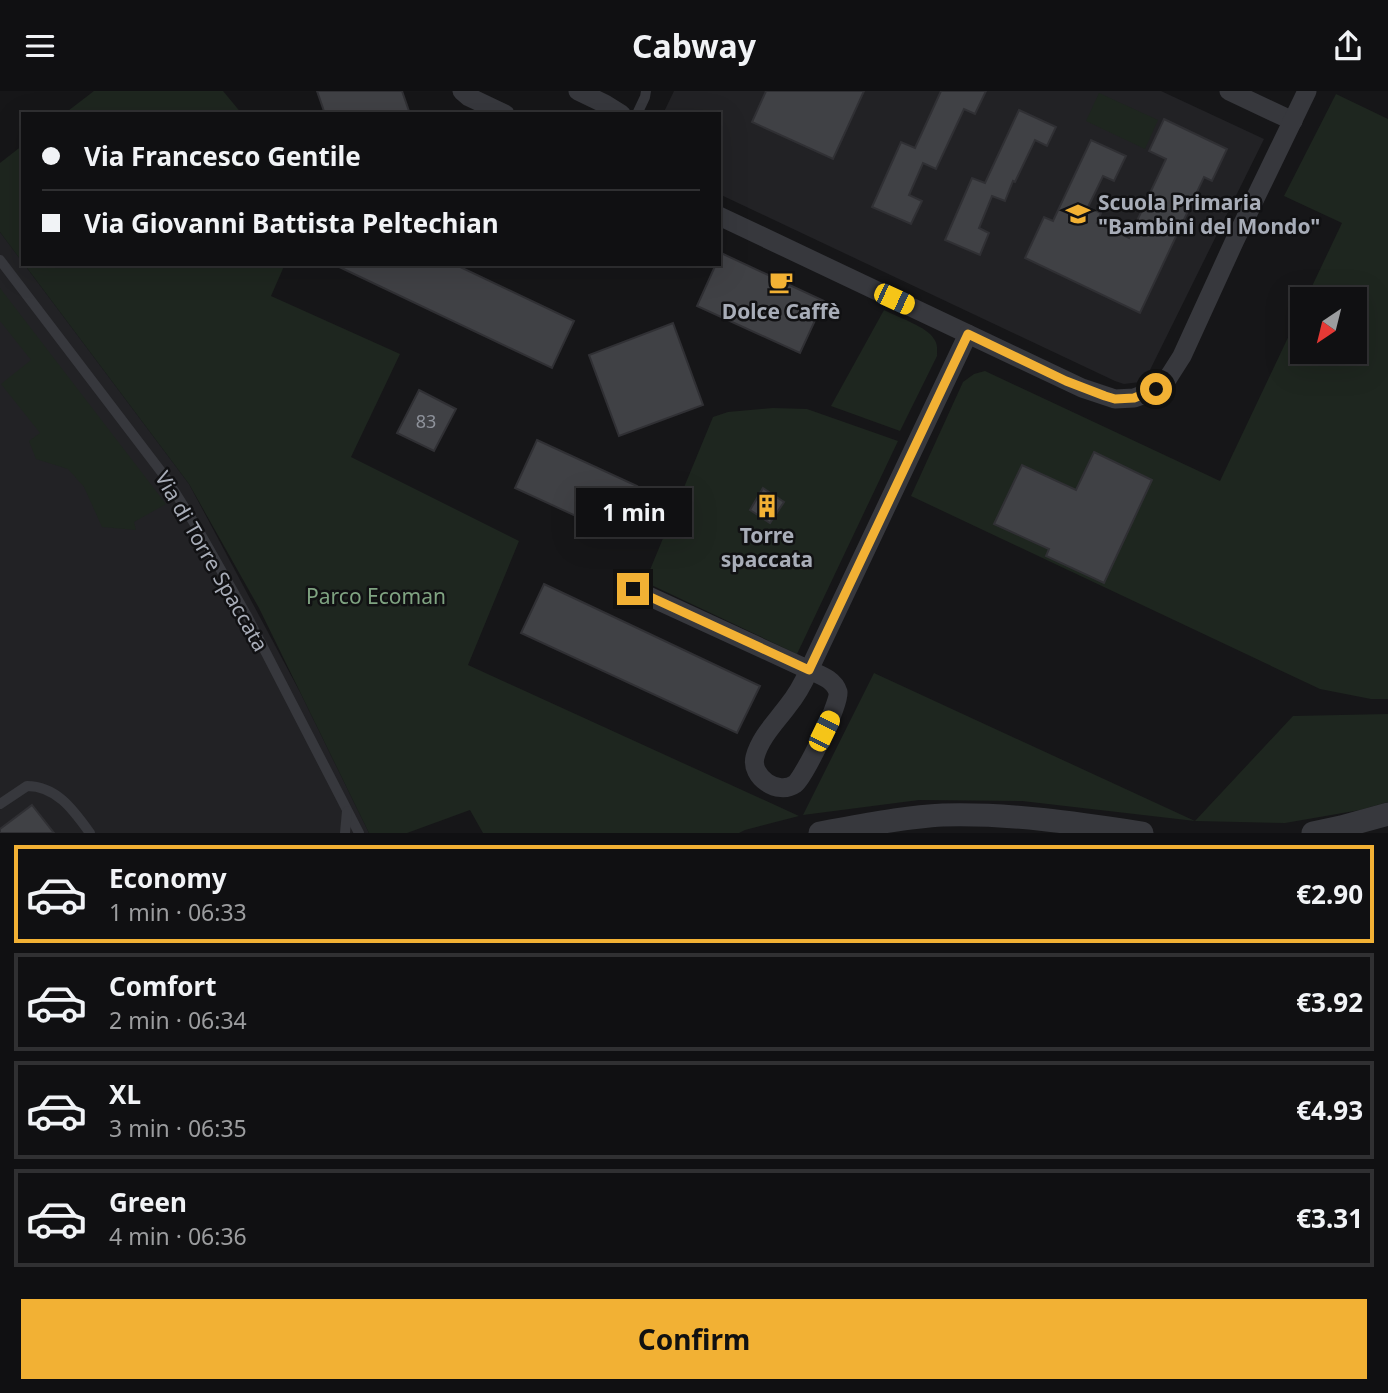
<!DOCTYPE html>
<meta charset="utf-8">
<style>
:root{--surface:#101012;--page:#1e1e20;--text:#f1f3f6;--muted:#9c9d9f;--line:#303032;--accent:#f2b134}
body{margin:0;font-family:"Noto Sans",sans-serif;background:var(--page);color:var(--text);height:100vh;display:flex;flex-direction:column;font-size:26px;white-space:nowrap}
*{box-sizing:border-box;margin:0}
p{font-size:23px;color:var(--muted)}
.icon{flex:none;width:38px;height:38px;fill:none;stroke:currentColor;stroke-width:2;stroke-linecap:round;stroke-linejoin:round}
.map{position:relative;height:742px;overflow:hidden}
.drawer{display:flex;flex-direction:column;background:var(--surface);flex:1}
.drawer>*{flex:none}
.banner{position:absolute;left:21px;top:21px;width:700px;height:154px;border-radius:0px;box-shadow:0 7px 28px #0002,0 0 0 2px var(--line);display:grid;align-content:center;height:154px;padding:0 21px;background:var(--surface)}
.needle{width:46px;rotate:215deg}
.controls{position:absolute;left:1290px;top:196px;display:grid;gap:14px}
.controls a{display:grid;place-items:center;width:77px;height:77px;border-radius:0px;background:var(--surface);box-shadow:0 7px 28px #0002,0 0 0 2px var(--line);font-size:35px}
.end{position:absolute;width:32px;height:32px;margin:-16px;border:9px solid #f2b134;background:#111;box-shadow:0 0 0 4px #111}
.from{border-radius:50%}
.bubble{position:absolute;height:49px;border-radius:0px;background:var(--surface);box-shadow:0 7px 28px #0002,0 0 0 2px var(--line);font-size:23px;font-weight:700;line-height:49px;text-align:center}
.car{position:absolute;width:21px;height:42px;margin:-21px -10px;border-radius:9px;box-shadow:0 0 5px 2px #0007;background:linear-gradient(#f5c518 24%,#345 0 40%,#f5c518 0 76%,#345 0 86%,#f5c518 0)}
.banner b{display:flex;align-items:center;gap:24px;height:66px;font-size:26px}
.banner b+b{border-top:2px solid var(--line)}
.banner i{width:18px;height:18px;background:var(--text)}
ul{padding:12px 0 0;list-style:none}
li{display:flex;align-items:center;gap:21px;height:98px;margin:0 14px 10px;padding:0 7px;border:4px solid var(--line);border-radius:0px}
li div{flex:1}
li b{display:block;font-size:26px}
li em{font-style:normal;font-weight:700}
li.current{border-color:var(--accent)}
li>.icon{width:63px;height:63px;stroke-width:1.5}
.cta{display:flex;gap:14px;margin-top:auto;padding:14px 21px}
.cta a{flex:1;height:80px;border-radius:0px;background:var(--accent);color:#111;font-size:28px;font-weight:700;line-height:80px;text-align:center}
header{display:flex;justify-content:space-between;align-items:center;height:91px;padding:0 21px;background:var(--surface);font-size:32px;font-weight:700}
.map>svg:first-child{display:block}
.built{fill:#222225}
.green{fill:#1e261f;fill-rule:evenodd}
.building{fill:#404145;stroke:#303034;stroke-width:2}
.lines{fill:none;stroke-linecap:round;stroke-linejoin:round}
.service{stroke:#37383d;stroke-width:10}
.minor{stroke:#37383d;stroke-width:19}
.tertiary{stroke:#37383d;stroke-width:23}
.route{stroke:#f2b134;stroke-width:9}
.labels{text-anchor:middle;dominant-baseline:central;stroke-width:5;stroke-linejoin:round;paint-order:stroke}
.number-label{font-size:18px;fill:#8e929b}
.poi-label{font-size:21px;font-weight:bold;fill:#a8adb8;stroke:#111113}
.street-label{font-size:21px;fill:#a8adb8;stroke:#111113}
.park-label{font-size:21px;fill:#7fa381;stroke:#111113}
</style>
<header><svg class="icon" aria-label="menu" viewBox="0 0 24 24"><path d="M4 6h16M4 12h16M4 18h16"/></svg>Cabway<svg class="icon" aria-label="share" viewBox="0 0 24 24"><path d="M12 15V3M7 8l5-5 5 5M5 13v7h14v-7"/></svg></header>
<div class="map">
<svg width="1388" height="742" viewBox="0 0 1388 742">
<rect width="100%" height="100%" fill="#161618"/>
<g class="built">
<polygon points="674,0 1161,0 1264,48 1150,279 1140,291 1124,293 1115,290 719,103 719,23 663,23"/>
<polygon points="0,141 189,393 301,603 369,742 0,742"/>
</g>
<g class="green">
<polygon points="94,0 223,0 242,23 64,23"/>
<polygon points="1099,2 1158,29 1145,58 1086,30"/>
<polygon points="1336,3 1388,28 1388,608 1371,608 1320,598 911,405 963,291 974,283 985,280 1220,390 1302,217 1302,261 1354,261 1354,208 1306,208 1342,132 1284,105"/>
<polygon points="23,54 23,172 0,141 0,72"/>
<polygon points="24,173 285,173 271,205 400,263 351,366 519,450 468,574 799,725 745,739 739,742 483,742 470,719 407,742 369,742 259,517 189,393"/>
<polygon points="0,197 166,413 134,431 136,439 102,436 84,396 68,378 36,368 29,350 40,342 1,293 31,269 0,230"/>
<path d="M884,219C897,226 928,236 934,248C938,253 937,259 937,265L900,340L831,315Z"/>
<path d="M773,317L807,318L898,350L797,563L645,491L713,326L728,321ZM764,398L784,411L771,432L750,419Z"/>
<polygon points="874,582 1195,730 1293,625 1388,623 1388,711 1360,719 1285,732 1195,730 1022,710 919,709 803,724"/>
</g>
<g class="building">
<polygon points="317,0 402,0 410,23 325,23"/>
<polygon points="766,0 864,0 833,68 752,31"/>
<polygon points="941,0 986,0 975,23 964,18 936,78 923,72 909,104 922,110 911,133 872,116 901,51 915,57"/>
<polygon points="1019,19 1056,36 1047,55 1035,49 1015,91 1013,90 1005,110 992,105 979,137 989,142 980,164 945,149 972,87 985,92"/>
<polygon points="1164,28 1227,58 1212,90 1204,86 1140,222 1025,167 1044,126 1053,130 1091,49 1126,65 1114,90 1103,85 1088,116 1101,122 1097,132 1129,147 1166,68 1149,60"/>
<polygon points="721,162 824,210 800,262 697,215 716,173 719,173"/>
<polygon points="333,173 454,173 574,230 552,277"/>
<polygon points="673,232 703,314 619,345 589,264"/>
<polygon points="419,299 456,318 434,360 397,342"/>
<polygon points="537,349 637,395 615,443 515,397"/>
<polygon points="1094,361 1152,389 1104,492 1046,465 1049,458 994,433 1022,374 1076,399"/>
<polygon points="763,397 784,411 770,432 750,419"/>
<polygon points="544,493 760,595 737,642 521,542"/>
<polygon points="32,714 54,742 0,742 0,738"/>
</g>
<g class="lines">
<g class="service">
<polyline points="637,23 645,6 646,0"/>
<polyline points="0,169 166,387 196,435 247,525 359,742"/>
<path d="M0,713L27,695C57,695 74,720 90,742"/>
<polyline points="345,742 347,720"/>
</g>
<g class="minor">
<polyline points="462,0 469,6 505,23"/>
<polyline points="578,0 605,13 621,23"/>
<polyline points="1229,0 1293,30"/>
<polyline points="719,125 1082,297 1115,308 1134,307 1148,302 1163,293 1168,287 1182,265 1235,149 1307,0"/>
<polyline points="633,498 809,579 968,243"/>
<path d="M809,579C820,584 834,588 838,601C840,613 804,686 795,693C778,705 750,686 755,666C760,647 775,632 787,616C796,605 803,593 809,579Z"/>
</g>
<g class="tertiary">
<path d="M820,742C861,735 902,726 943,724C1010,722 1076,732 1142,742"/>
<polyline points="1313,742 1341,736 1388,723"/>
</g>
</g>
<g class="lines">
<polyline class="route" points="633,498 809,579 968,243 1066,290 1105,305 1115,308 1134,307 1156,298"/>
</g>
<defs>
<g id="school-bare" transform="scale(1.89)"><path d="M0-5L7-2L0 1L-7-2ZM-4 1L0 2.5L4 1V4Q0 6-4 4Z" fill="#f2b134" stroke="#111113" stroke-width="2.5" paint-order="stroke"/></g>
<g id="cafe-bare" transform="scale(1.89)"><path d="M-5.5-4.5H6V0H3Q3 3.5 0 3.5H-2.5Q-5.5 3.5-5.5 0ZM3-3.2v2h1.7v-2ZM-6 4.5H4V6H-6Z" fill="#f2b134" stroke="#111113" stroke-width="2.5" paint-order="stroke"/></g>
<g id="building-bare" transform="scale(1.89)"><path d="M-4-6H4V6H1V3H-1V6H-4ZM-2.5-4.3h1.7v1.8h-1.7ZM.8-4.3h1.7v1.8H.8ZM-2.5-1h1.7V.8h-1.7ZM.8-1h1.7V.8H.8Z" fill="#f2b134" stroke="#111113" stroke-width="2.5" paint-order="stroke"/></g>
</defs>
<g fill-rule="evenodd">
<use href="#school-bare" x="1078" y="123"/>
<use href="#cafe-bare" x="781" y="191"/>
<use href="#building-bare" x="767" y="415"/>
</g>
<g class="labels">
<g class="number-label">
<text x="426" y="330">83</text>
</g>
<g class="poi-label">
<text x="1098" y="111" text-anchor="start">Scuola Primaria<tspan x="1098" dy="24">"Bambini del Mondo"</tspan></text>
<text x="781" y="220">Dolce Caffè</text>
<text x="767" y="444">Torre<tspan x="767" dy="24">spaccata</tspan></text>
</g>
<g class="street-label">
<text transform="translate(212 470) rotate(60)">Via di Torre Spaccata</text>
</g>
<g class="park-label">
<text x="376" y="505">Parco Ecoman</text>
</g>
</g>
</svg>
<div class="controls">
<a><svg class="needle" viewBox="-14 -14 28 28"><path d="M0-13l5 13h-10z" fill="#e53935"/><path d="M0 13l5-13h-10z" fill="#9c9d9f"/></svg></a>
</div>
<i class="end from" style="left:1156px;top:298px"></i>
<i class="end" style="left:633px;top:498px"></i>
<div class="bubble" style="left:576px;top:397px;width:116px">1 min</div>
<i class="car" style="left:894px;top:208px;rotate:115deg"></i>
<i class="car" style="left:824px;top:640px;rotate:26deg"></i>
<div class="banner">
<b><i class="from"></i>Via Francesco Gentile</b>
<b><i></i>Via Giovanni Battista Peltechian</b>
</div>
</div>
<section class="drawer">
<ul>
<li class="current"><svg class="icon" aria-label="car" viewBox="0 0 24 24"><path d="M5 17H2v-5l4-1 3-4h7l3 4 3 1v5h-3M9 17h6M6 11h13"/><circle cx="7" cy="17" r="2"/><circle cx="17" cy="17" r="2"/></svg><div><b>Economy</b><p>1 min · 06:33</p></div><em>€2.90</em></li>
<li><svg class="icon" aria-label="car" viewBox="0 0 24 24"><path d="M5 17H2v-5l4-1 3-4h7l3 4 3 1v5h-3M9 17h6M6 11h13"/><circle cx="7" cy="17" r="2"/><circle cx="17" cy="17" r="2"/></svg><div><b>Comfort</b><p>2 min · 06:34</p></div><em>€3.92</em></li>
<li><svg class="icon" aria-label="car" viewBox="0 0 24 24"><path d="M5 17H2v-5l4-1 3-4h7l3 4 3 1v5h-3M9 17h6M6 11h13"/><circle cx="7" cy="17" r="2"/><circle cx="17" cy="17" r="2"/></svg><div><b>XL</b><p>3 min · 06:35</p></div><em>€4.93</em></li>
<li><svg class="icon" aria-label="car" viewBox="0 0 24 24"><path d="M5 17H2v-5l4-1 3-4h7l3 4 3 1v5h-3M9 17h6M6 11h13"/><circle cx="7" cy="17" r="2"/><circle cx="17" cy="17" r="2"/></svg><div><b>Green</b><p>4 min · 06:36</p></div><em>€3.31</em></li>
</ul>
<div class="cta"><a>Confirm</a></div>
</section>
